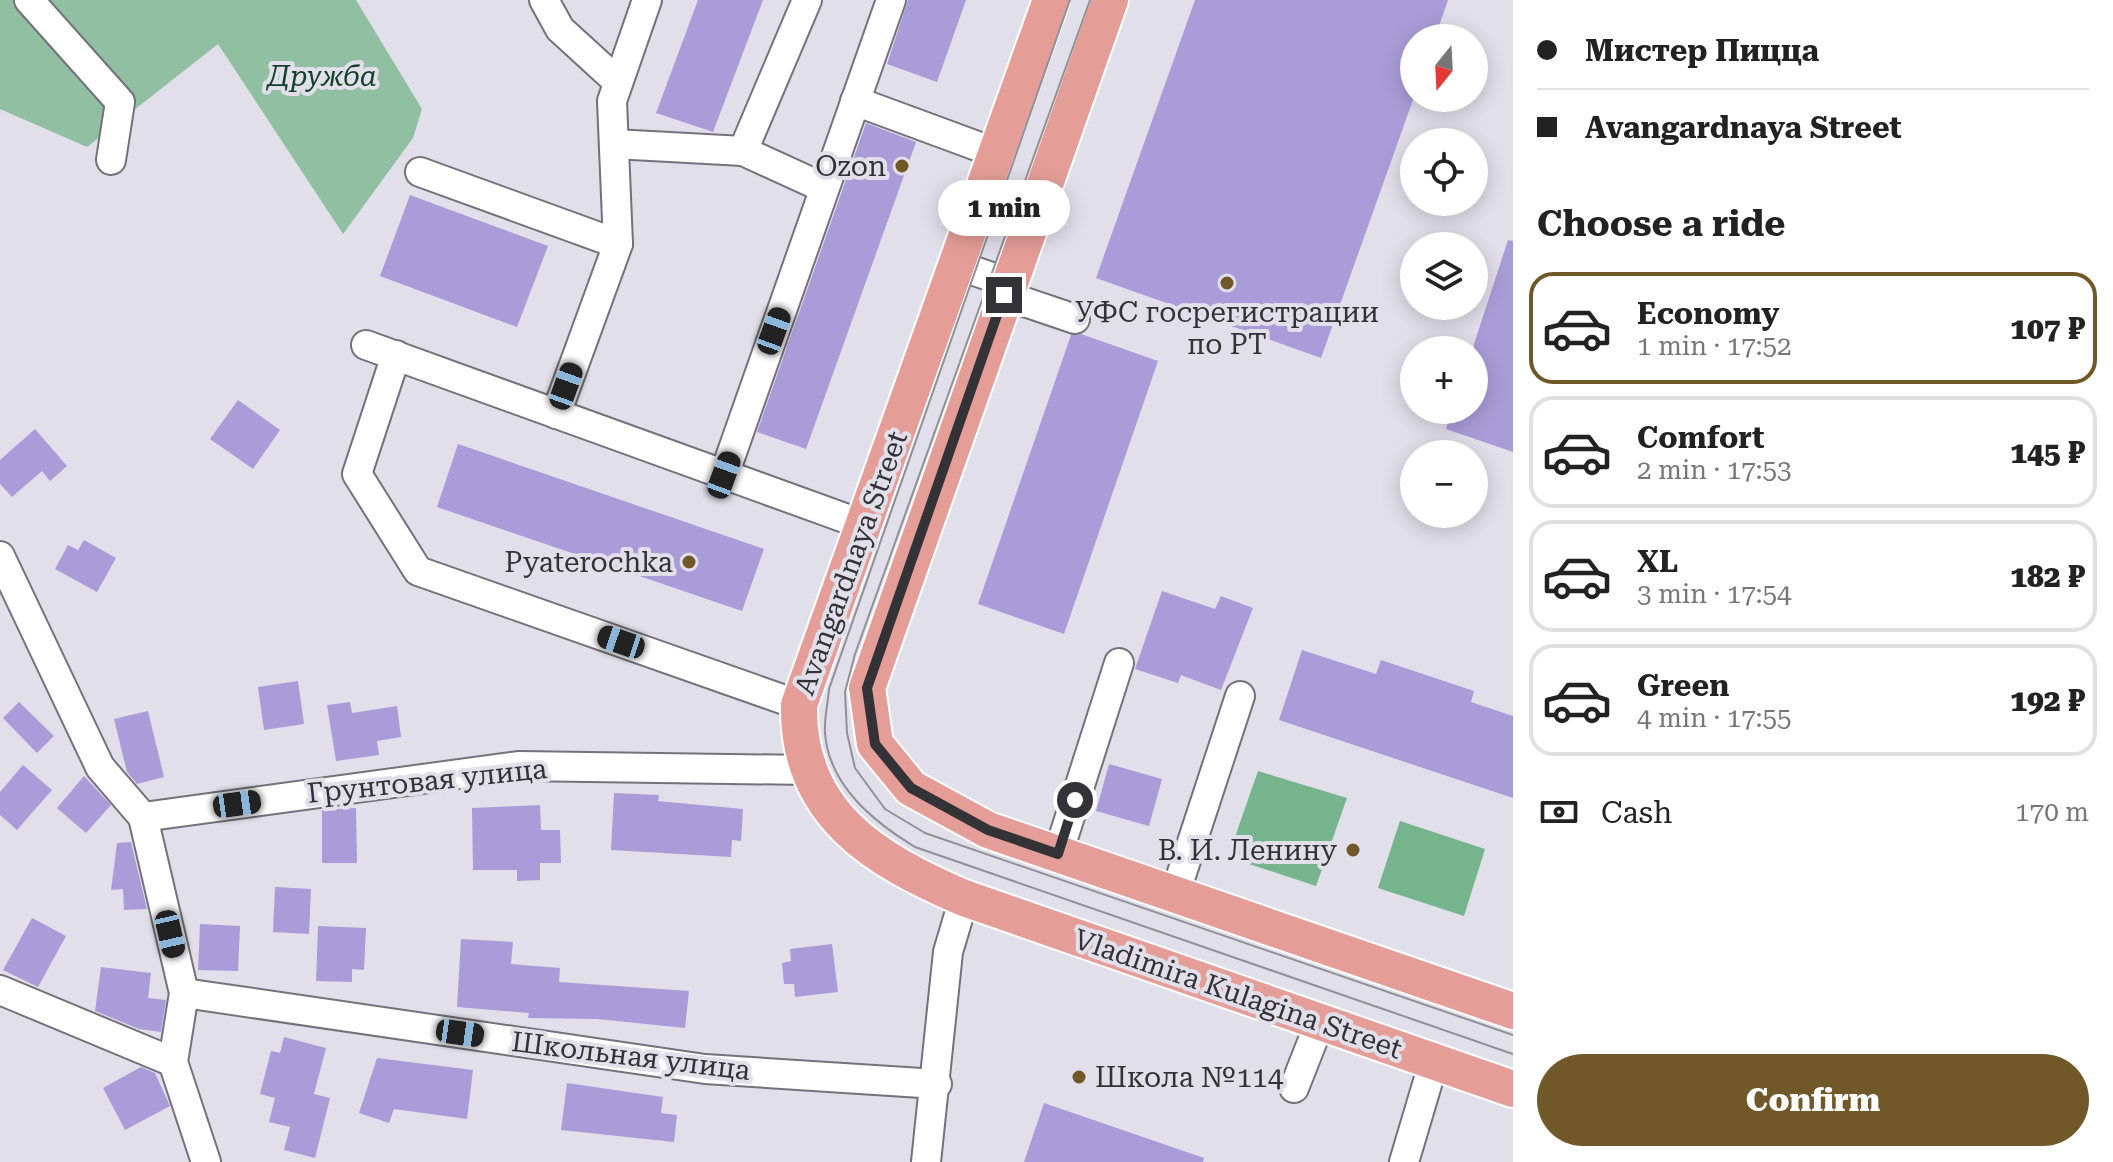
<!DOCTYPE html>
<meta charset="utf-8">
<style>
:root{--surface:#fff;--page:#f6f6f6;--text:#222;--muted:#767676;--line:#e0e0e0;--accent:#715829}
body{margin:0;font-family:"Roboto Serif",serif;background:var(--page);color:var(--text);height:100vh;display:flex;flex-direction:column;font-size:30px;white-space:nowrap}
*{box-sizing:border-box;margin:0}
p{font-size:26px;color:var(--muted)}
.icon{flex:none;width:44px;height:44px;fill:none;stroke:currentColor;stroke-width:2;stroke-linecap:round;stroke-linejoin:round}
.map{position:relative;flex:1;overflow:hidden}
.drawer{display:flex;flex-direction:column;background:var(--surface);width:600px}
.drawer>*{flex:none}
.top-card{display:grid;align-content:center;height:176px;padding:0 24px;background:var(--surface)}
.needle{width:52px;rotate:198deg}
.buttons{position:absolute;left:1400px;top:24px;display:grid;gap:16px}
.buttons a{display:grid;place-items:center;width:88px;height:88px;border-radius:50%;background:var(--surface);box-shadow:0 4px 20px #0003;font-size:40px}
.end{position:absolute;width:36px;height:36px;margin:-18px;border:10px solid #333236;background:#fff;box-shadow:0 0 0 4px #fff}
.from{border-radius:50%}
.bubble{position:absolute;height:56px;border-radius:28px;background:var(--surface);box-shadow:0 4px 20px #0003;font-size:26px;font-weight:800;line-height:56px;text-align:center}
.car{position:absolute;width:24px;height:48px;margin:-24px -12px;border-radius:10px;box-shadow:0 0 6px 2px #0007;background:linear-gradient(#222 24%,#8ab4d8 0 40%,#222 0 76%,#8ab4d8 0 86%,#222 0)}
.top-card b{display:flex;align-items:center;gap:28px;height:76px;font-size:30px}
.top-card b+b{border-top:2px solid var(--line)}
.top-card i{width:20px;height:20px;background:var(--text)}
ul{padding:0;list-style:none}
li{display:flex;align-items:center;gap:24px;height:112px;margin:0 16px 12px;padding:0 8px;border:4px solid var(--line);border-radius:24px}
li div{flex:1}
li b{display:block;font-size:30px}
li em{font-style:normal;font-weight:800}
li.current{border-color:var(--accent)}
li>.icon{width:72px;height:72px;stroke-width:1.5}
h2{padding:0 24px;font-size:36px;line-height:96px}
.pay{display:flex;align-items:center;gap:20px;height:88px;padding:0 24px;font-size:30px}
.pay p{margin-inline-start:auto}
.cta{display:flex;gap:16px;margin-top:auto;padding:16px 24px}
.cta a{flex:1;height:92px;border-radius:48px;background:var(--accent);color:#fff;font-size:32px;font-weight:800;line-height:92px;text-align:center}
main{display:flex;flex:1;min-height:0}
.map>svg:first-child{display:block}
.green{fill:#90bfa1}
.forest{fill:#75b48d}
.building{fill:#a99dd9}
.lines{fill:none;stroke-linecap:round;stroke-linejoin:round}
.minor-casing{stroke:#73727b;stroke-width:32}
.major-casing{stroke:#fff;stroke-width:40}
.minor{stroke:#fff;stroke-width:28}
.major{stroke:#e59e97;stroke-width:36}
.tram{stroke:#918f97;stroke-width:2}
.route{stroke:#333236;stroke-width:10}
.poi-dot{fill:#715829;stroke:#e1dfea;stroke-width:3}
.labels{text-anchor:middle;dominant-baseline:central;stroke-width:8;stroke-linejoin:round;paint-order:stroke}
.park-label{font-size:28px;font-style:italic;fill:#124329;stroke:#e1dfea}
.poi-label{font-size:28px;fill:#333236;stroke:#e1dfea;text-anchor:end}
.street-label{font-size:28px;fill:#333236;stroke:#e1dfea}
</style>
<main>
<div class="map">
<svg width="1513" height="1162" viewBox="0 0 1513 1162">
<rect width="100%" height="100%" fill="#e1dfea"/>
<polygon class="green" points="0,0 356,0 422,109 413,138 343,234 218,44 87,147 0,109"/>
<g class="forest">
<polygon points="1258,771 1347,798 1316,886 1228,857"/>
<polygon points="1400,821 1485,849 1464,916 1378,888"/>
</g>
<g class="building">
<polygon points="698,0 763,0 713,132 656,113"/>
<polygon points="908,0 966,0 937,82 887,64"/>
<polygon points="1195,0 1448,0 1435,38 1414,38 1414,97 1321,358 1096,278"/>
<polygon points="866,123 916,142 806,449 757,432"/>
<polygon points="410,195 548,246 517,327 380,276"/>
<polygon points="1508,240 1513,241 1513,452 1446,429 1452,410 1474,410 1474,344"/>
<polygon points="1081,334 1158,361 1064,634 978,604 1071,335"/>
<polygon points="238,400 280,430 253,469 210,439"/>
<polygon points="35,429 67,466 50,481 42,471 12,497 0,484 0,460"/>
<polygon points="458,444 764,549 742,611 437,507"/>
<polygon points="84,540 116,558 97,592 55,569 68,545 78,550"/>
<polygon points="1162,591 1215,609 1221,596 1253,608 1221,690 1181,675 1178,683 1135,669"/>
<polygon points="1302,650 1376,674 1381,660 1474,691 1471,702 1513,716 1513,798 1279,720"/>
<polygon points="298,681 304,724 264,730 258,687"/>
<polygon points="19,702 54,736 37,753 3,718"/>
<polygon points="350,702 352,713 397,706 401,737 377,741 379,755 336,761 327,705"/>
<polygon points="148,711 164,777 137,784 127,772 114,719"/>
<polygon points="1109,764 1162,779 1149,826 1096,811"/>
<polygon points="23,765 52,790 17,830 0,815 0,792"/>
<polygon points="84,776 111,805 86,833 57,808"/>
<polygon points="614,793 659,795 658,801 743,809 741,841 732,840 731,857 611,850"/>
<polygon points="540,805 541,830 560,830 561,863 540,863 540,880 517,881 517,870 473,870 472,808"/>
<polygon points="356,808 357,863 322,863 322,810"/>
<polygon points="131,842 147,909 124,910 123,889 111,890 117,843"/>
<polygon points="275,887 311,889 309,934 273,932"/>
<polygon points="32,918 66,936 38,987 3,970"/>
<polygon points="200,924 240,926 238,971 198,970"/>
<polygon points="318,926 366,928 364,970 352,969 352,982 316,981"/>
<polygon points="461,939 513,942 511,964 560,968 559,982 689,991 685,1028 597,1019 528,1018 529,1013 457,1007"/>
<polygon points="832,944 838,992 795,997 794,984 784,984 782,963 791,961 790,949"/>
<polygon points="101,967 151,973 148,998 166,1000 161,1032 139,1029 95,1011"/>
<polygon points="284,1037 326,1048 314,1094 330,1098 315,1158 284,1150 290,1127 269,1122 275,1098 260,1094 271,1051 280,1053"/>
<polygon points="377,1058 473,1070 467,1119 394,1109 389,1123 359,1113"/>
<polygon points="141,1067 155,1073 170,1106 125,1130 103,1088"/>
<polygon points="567,1083 663,1097 661,1113 677,1115 674,1142 561,1130"/>
<polygon points="1044,1103 1204,1158 1203,1162 1024,1162"/>
</g>
<g class="lines">
<g class="minor-casing">
<g id="minor">
<polyline points="29,0 120,102 111,160"/>
<polyline points="544,0 560,29 618,82"/>
<polyline points="855,101 996,153"/>
<polyline points="614,144 743,151 807,0"/>
<polyline points="743,151 824,188"/>
<polyline points="420,172 618,244 556,414"/>
<polyline points="618,244 612,101 647,0"/>
<polyline points="957,265 1009,283"/>
<polyline points="1004,295 1075,319"/>
<polyline points="366,345 864,525"/>
<polyline points="396,355 357,474 418,571 799,705"/>
<polyline points="724,475 891,0"/>
<polyline points="0,556 100,767 143,817 184,993 173,1062 206,1162"/>
<polyline points="143,817 518,766 809,770"/>
<polyline points="1058,854 1119,663"/>
<polyline points="1175,894 1240,696"/>
<polyline points="0,990 173,1062"/>
<polyline points="184,993 705,1069 937,1084"/>
<polyline points="1294,1088 1320,1022"/>
<polyline points="926,1162 948,952 964,898"/>
<polyline points="1404,1162 1434,1061"/>
</g>
</g>
<g class="major-casing">
<g id="major">
<path d="M1051,0L799,705C797,814 875,860 964,898L1513,1089"/>
<polyline points="1110,0 867,688 875,744 911,788 988,830 1513,1011"/>
</g>
</g>
<use href="#minor" class="minor"/>
<use href="#major" class="major"/>
<g class="tram">
<path d="M1070,0L829,689C828,703 824,719 825,733C829,786 874,822 915,847L1513,1054"/>
<polyline points="1090,0 855,654 845,692 847,733 855,768 885,809 925,833 1513,1035"/>
</g>
</g>
<g class="lines">
<polyline class="route" points="1004,295 867,688 875,744 911,788 988,830 1058,854 1075,800"/>
</g>
<g class="poi-dot">
<circle cx="902" cy="166" r="8"/>
<circle cx="1227" cy="283" r="8"/>
<circle cx="689" cy="562" r="8"/>
<circle cx="1353" cy="850" r="8"/>
<circle cx="1079" cy="1077" r="8"/>
</g>
<g class="labels">
<g class="park-label">
<text x="322" y="76">Дружба</text>
</g>
<g class="poi-label">
<text x="886" y="166">Ozon</text>
<text x="1227" y="312" text-anchor="middle">УФС госрегистрации<tspan x="1227" dy="32">по РТ</tspan></text>
<text x="673" y="562">Pyaterochka</text>
<text x="1337" y="850">В. И. Ленину</text>
<text x="1095" y="1077" text-anchor="start">Школа №114</text>
</g>
<g class="street-label">
<text transform="translate(851 563) rotate(-70)">Avangardnaya Street</text>
<text transform="translate(427 781) rotate(-6)">Грунтовая улица</text>
<text transform="translate(1238 994) rotate(19)">Vladimira Kulagina Street</text>
<text transform="translate(631 1056) rotate(7)">Школьная улица</text>
</g>
</g>
</svg>
<div class="buttons">
<a><svg class="needle" viewBox="-14 -14 28 28"><path d="M0-13l5 13h-10z" fill="#e53935"/><path d="M0 13l5-13h-10z" fill="#767676"/></svg></a>
<a><svg class="icon" aria-label="locate" viewBox="0 0 24 24"><circle cx="12" cy="12" r="6"/><path d="M12 2v4M12 18v4M2 12h4M18 12h4"/></svg></a>
<a><svg class="icon" aria-label="layers" viewBox="0 0 24 24"><path d="M12 4l9 5-9 5-9-5zM3 14l9 5 9-5"/></svg></a>
<a>+</a>
<a>−</a>
</div>
<i class="end from" style="left:1075px;top:800px"></i>
<i class="end" style="left:1004px;top:295px"></i>
<div class="bubble" style="left:938px;top:180px;width:132px">1 min</div>
<i class="car" style="left:774px;top:331px;rotate:20deg"></i>
<i class="car" style="left:566px;top:386px;rotate:20deg"></i>
<i class="car" style="left:724px;top:475px;rotate:20deg"></i>
<i class="car" style="left:621px;top:642px;rotate:289deg"></i>
<i class="car" style="left:237px;top:804px;rotate:82deg"></i>
<i class="car" style="left:170px;top:934px;rotate:167deg"></i>
<i class="car" style="left:460px;top:1033px;rotate:98deg"></i>
</div>
<section class="drawer">
<div class="top-card">
<b><i class="from"></i>Мистер Пицца</b>
<b><i></i>Avangardnaya Street</b>
</div>
<h2>Choose a ride</h2>
<ul>
<li class="current"><svg class="icon" aria-label="car" viewBox="0 0 24 24"><path d="M5 17H2v-5l4-1 3-4h7l3 4 3 1v5h-3M9 17h6M6 11h13"/><circle cx="7" cy="17" r="2"/><circle cx="17" cy="17" r="2"/></svg><div><b>Economy</b><p>1 min · 17:52</p></div><em>107 ₽</em></li>
<li><svg class="icon" aria-label="car" viewBox="0 0 24 24"><path d="M5 17H2v-5l4-1 3-4h7l3 4 3 1v5h-3M9 17h6M6 11h13"/><circle cx="7" cy="17" r="2"/><circle cx="17" cy="17" r="2"/></svg><div><b>Comfort</b><p>2 min · 17:53</p></div><em>145 ₽</em></li>
<li><svg class="icon" aria-label="car" viewBox="0 0 24 24"><path d="M5 17H2v-5l4-1 3-4h7l3 4 3 1v5h-3M9 17h6M6 11h13"/><circle cx="7" cy="17" r="2"/><circle cx="17" cy="17" r="2"/></svg><div><b>XL</b><p>3 min · 17:54</p></div><em>182 ₽</em></li>
<li><svg class="icon" aria-label="car" viewBox="0 0 24 24"><path d="M5 17H2v-5l4-1 3-4h7l3 4 3 1v5h-3M9 17h6M6 11h13"/><circle cx="7" cy="17" r="2"/><circle cx="17" cy="17" r="2"/></svg><div><b>Green</b><p>4 min · 17:55</p></div><em>192 ₽</em></li>
</ul>
<div class="pay"><svg class="icon" aria-label="cash" viewBox="0 0 24 24"><path d="M3 7h18v10H3z"/><circle cx="12" cy="12" r="2"/></svg>Cash<p>170 m</p></div>
<div class="cta"><a>Confirm</a></div>
</section>
</main>
